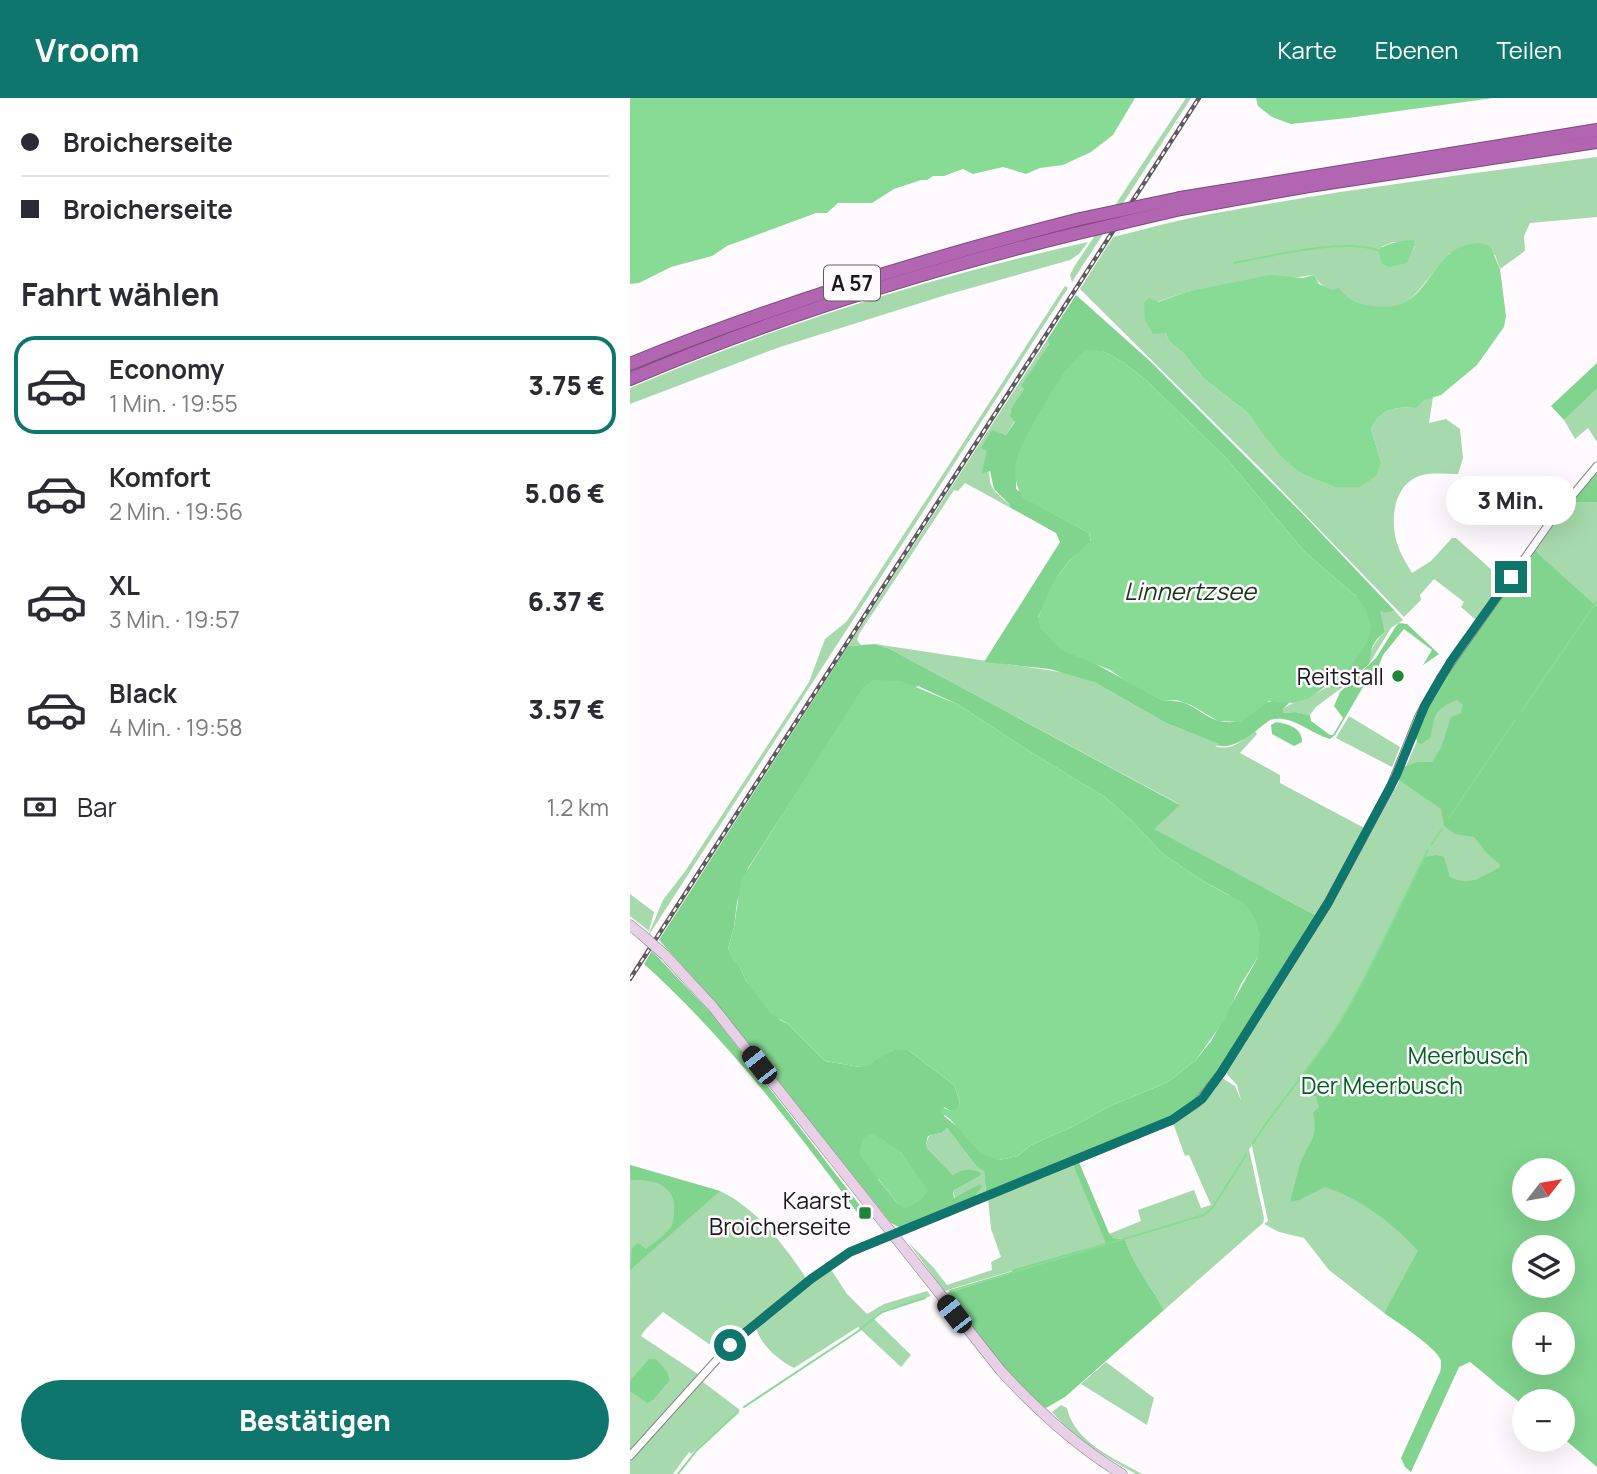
<!DOCTYPE html>
<html lang="de">
<meta charset="utf-8">
<style>
:root{--surface:#fff;--page:#f7f7f7;--text:#2b2b33;--muted:#7c7c81;--line:#e1e1e2;--accent:#0f766e}
body{margin:0;font-family:Manrope,sans-serif;background:var(--page);color:var(--text);height:100vh;display:flex;flex-direction:column;font-size:26px;white-space:nowrap}
*{box-sizing:border-box;margin:0}
p{font-size:23px;color:var(--muted)}
.icon{flex:none;width:38px;height:38px;fill:none;stroke:currentColor;stroke-width:2;stroke-linecap:round;stroke-linejoin:round}
.map{position:relative;flex:1;overflow:hidden}
.drawer{display:flex;flex-direction:column;background:var(--surface);width:630px}
.drawer>*{flex:none}
.guide{display:grid;align-content:center;height:154px;padding:0 21px;background:var(--surface)}
.needle{width:46px;rotate:59deg}
.tools{position:absolute;left:882px;top:1060px;display:grid;gap:14px}
.tools a{display:grid;place-items:center;width:63px;height:63px;border-radius:50%;background:var(--surface);box-shadow:0 7px 28px #0002;font-size:35px}
.end{position:absolute;width:32px;height:32px;margin:-16px;border:9px solid #0f766e;background:#fff;box-shadow:0 0 0 4px #fff}
.from{border-radius:50%}
.bubble{position:absolute;height:49px;border-radius:24px;background:var(--surface);box-shadow:0 7px 28px #0002;font-size:23px;font-weight:800;line-height:49px;text-align:center}
.car{position:absolute;width:21px;height:42px;margin:-21px -10px;border-radius:9px;box-shadow:0 0 5px 2px #0007;background:linear-gradient(#222 24%,#8ab4d8 0 40%,#222 0 76%,#8ab4d8 0 86%,#222 0)}
.guide b{display:flex;align-items:center;gap:24px;height:66px;font-size:26px}
.guide b+b{border-top:2px solid var(--line)}
.guide i{width:18px;height:18px;background:var(--text)}
ul{padding:0;list-style:none}
li{display:flex;align-items:center;gap:21px;height:98px;margin:0 14px 10px;padding:0 7px;border:4px solid transparent;border-radius:21px}
li div{flex:1}
li b{display:block;font-size:26px}
li em{font-style:normal;font-weight:800}
li.on{border-color:var(--accent)}
li>.icon{width:63px;height:63px;stroke-width:1.5}
h2{padding:0 21px;font-size:32px;line-height:84px}
.pay{display:flex;align-items:center;gap:18px;height:77px;padding:0 21px;font-size:26px}
.pay p{margin-inline-start:auto}
.primary-button{display:flex;gap:14px;margin-top:auto;padding:14px 21px}
.primary-button a{flex:1;height:80px;border-radius:42px;background:var(--accent);color:#fff;font-size:28px;font-weight:800;line-height:80px;text-align:center}
header{display:flex;align-items:center;gap:42px;box-sizing:border-box;height:98px;padding:0 35px;background:var(--accent);color:#fff}
header strong{font-size:33px}
nav{display:flex;gap:38px;margin-inline-start:auto;font-size:24px}
main{display:flex;flex:1;min-height:0}
.map>svg:first-child{display:block}
.green{fill:#a6daac;fill-rule:evenodd}
.forest{fill:#81d48e;fill-rule:evenodd}
.water{fill:#87db94}
.lines{fill:none;stroke-linecap:round;stroke-linejoin:round}
.stream{stroke:#87db94;stroke-width:2}
.street-casing{stroke:#8a8289;stroke-width:9}
.secondary-casing{stroke:#8a8289;stroke-width:11}
.highway-casing{stroke:#7e4a7c;stroke-width:14}
.street{stroke:#fff;stroke-width:7}
.secondary{stroke:#e8d1e7;stroke-width:10}
.highway{stroke:#b265b0;stroke-width:12}
.rail-casing{stroke:#5d5a5d;stroke-width:4.5}
.rail{stroke:#fefafe;stroke-width:2;stroke-dasharray:5;stroke-linecap:butt}
.secondary-bridge-casing{stroke:#8a8289;stroke-width:11;stroke-linecap:butt}
.highway-bridge-casing{stroke:#7e4a7c;stroke-width:14;stroke-linecap:butt}
.secondary-bridge{stroke:#e8d1e7;stroke-width:10}
.highway-bridge{stroke:#b265b0;stroke-width:12}
.route{stroke:#0f766e;stroke-width:9}
.poi-dot{fill:#1e863b;stroke:#fefafe;stroke-width:2.5}
.labels{text-anchor:middle;dominant-baseline:central;stroke-width:5;stroke-linejoin:round;paint-order:stroke}
.shield{fill:#fefafe;stroke:#605c60;stroke-width:2}
.shield-label{font-size:21px;font-weight:bold;fill:#1c191c}
.poi-label{font-size:23px;fill:#1c191c;stroke:#fefafe;text-anchor:end}
.park-label{font-size:23px;fill:#006224;stroke:#fefafe}
.water-label{font-size:24px;font-style:italic;fill:#17391d;stroke:#fefafe}
</style>
<header>
<strong>Vroom</strong>
<nav><a>Karte</a><a>Ebenen</a><a>Teilen</a></nav>
</header>
<main>
<section class="drawer">
<div class="guide">
<b><i class="from"></i>Broicherseite</b>
<b><i></i>Broicherseite</b>
</div>
<h2>Fahrt wählen</h2>
<ul>
<li class="on"><svg class="icon" aria-label="car" viewBox="0 0 24 24"><path d="M5 17H2v-5l4-1 3-4h7l3 4 3 1v5h-3M9 17h6M6 11h13"/><circle cx="7" cy="17" r="2"/><circle cx="17" cy="17" r="2"/></svg><div><b>Economy</b><p>1 Min. · 19:55</p></div><em>3.75 €</em></li>
<li><svg class="icon" aria-label="car" viewBox="0 0 24 24"><path d="M5 17H2v-5l4-1 3-4h7l3 4 3 1v5h-3M9 17h6M6 11h13"/><circle cx="7" cy="17" r="2"/><circle cx="17" cy="17" r="2"/></svg><div><b>Komfort</b><p>2 Min. · 19:56</p></div><em>5.06 €</em></li>
<li><svg class="icon" aria-label="car" viewBox="0 0 24 24"><path d="M5 17H2v-5l4-1 3-4h7l3 4 3 1v5h-3M9 17h6M6 11h13"/><circle cx="7" cy="17" r="2"/><circle cx="17" cy="17" r="2"/></svg><div><b>XL</b><p>3 Min. · 19:57</p></div><em>6.37 €</em></li>
<li><svg class="icon" aria-label="car" viewBox="0 0 24 24"><path d="M5 17H2v-5l4-1 3-4h7l3 4 3 1v5h-3M9 17h6M6 11h13"/><circle cx="7" cy="17" r="2"/><circle cx="17" cy="17" r="2"/></svg><div><b>Black</b><p>4 Min. · 19:58</p></div><em>3.57 €</em></li>
</ul>
<div class="pay"><svg class="icon" aria-label="cash" viewBox="0 0 24 24"><path d="M3 7h18v10H3z"/><circle cx="12" cy="12" r="2"/></svg>Bar<p>1.2 km</p></div>
<div class="primary-button"><a>Bestätigen</a></div>
</section>
<div class="map">
<svg width="967" height="1376" viewBox="0 0 967 1376">
<rect width="100%" height="100%" fill="#fefafe"/>
<g class="green">
<polygon points="556,0 561,0 442,184 440,177 444,169"/>
<path d="M967,59V119L900,125L894,138L895,153L870,171L865,157L820,155C786,189 780,229 719,201C706,194 690,190 684,177L556,194L527,204L531,235H536L539,243L555,257L573,280L619,316L628,330L672,376L704,389L751,364L741,331C750,311 766,308 787,310L795,302L803,299L799,325L816,321L830,331L833,360L828,376C816,376 801,374 789,378C763,388 760,422 767,445C770,456 777,466 782,475L801,463L822,440H826L874,483L847,523L831,509L834,504L804,481L790,497L791,502L774,519L632,372L450,191L483,139C516,131 547,122 581,116C709,92 838,76 967,59ZM763,144L785,148L776,165L751,149Z"/>
<path d="M458,144L449,156L440,162L316,197L150,249L0,306V290C147,227 302,179 458,144Z"/>
<polygon points="435,188 438,190 17,840 33,802 56,772 179,584 195,541 216,524 224,513"/>
<path d="M417,242L419,246L392,288L394,291L381,310L380,318L385,323L376,337L362,333L355,366C360,373 359,376 360,384C362,393 373,401 380,407L379,409L335,385L328,393L324,392L229,536L227,542L231,547L218,548Z"/>
<polygon points="967,291 967,344 958,330 945,341 934,322"/>
<path d="M967,377V509L964,508L888,619L967,704V802L936,898L872,1068L894,1082V1111H933V1107L967,1130V1360L933,1335V1304H894V1306L867,1287L792,1215L776,1219L760,1205L754,1215L699,1172L674,1140L649,1134L634,1126L638,1123L622,1048L619,1051L634,1120L633,1125L534,1212C521,1188 503,1167 495,1141L483,1140L479,1136L511,1123L508,1112L564,1092L571,1110L581,1107L559,1057L555,1058L543,1025L573,1004L592,980L605,988L611,1002L607,987L595,974L700,809L771,680L806,599L842,539L928,417ZM894,1150H933V1188H894ZM894,1227H933V1265H894Z"/>
<path d="M749,512L756,515L765,513L773,522L761,530L739,566C739,553 745,543 755,534Z"/>
<path d="M245,546L443,576L464,584L536,625L590,646L585,648C602,654 612,642 625,633L627,636L610,655L650,677V685L736,731L687,818L523,731L549,706L260,551Z"/>
<path d="M697,589L710,591L686,609L680,617L666,614L653,615V611C666,602 683,598 697,589Z"/>
<polygon points="719,618 770,649 762,669 706,640"/>
<polygon points="0,796 24,814 19,833 0,818"/>
<polygon points="317,1030 346,1068 354,1072 356,1094 344,1100 349,1086 325,1100 323,1093 350,1078 323,1077 298,1051 296,1046 299,1038 310,1035"/>
<polygon points="442,1065 477,1145 314,1193 278,1144 303,1169 317,1187 362,1172 361,1164 371,1159 361,1131 358,1100"/>
<path d="M0,1067L90,1093C128,1111 154,1148 177,1181L89,1253L33,1214L15,1232L11,1238L68,1276L0,1354Z"/>
<path d="M200,1170L217,1196L237,1216L254,1206L297,1193L301,1198L252,1213L243,1220L281,1257L271,1269L228,1229L164,1270C149,1263 128,1245 126,1228Z"/>
<polygon points="476,1264 524,1300 517,1327 451,1286"/>
<polygon points="70,1284 73,1284 110,1312 61,1356 59,1354 43,1376 0,1376 0,1361"/>
<path d="M431,1307L437,1310C445,1345 484,1360 512,1376H506C475,1359 445,1341 422,1314Z"/>
</g>
<g class="forest">
<path d="M446,197L520,263L671,414L765,513L756,515L750,513L755,534L747,541L742,549L739,566L710,591L697,589L717,574L727,499L674,453L597,361L516,282L494,265L473,253L436,273L399,334L386,365V391L411,409L459,435L461,444L439,463L428,478L408,519L462,564L534,603C565,601 568,618 590,623C616,629 618,610 638,604C644,602 653,604 660,604L653,611V615L666,614L680,617L681,623L700,637H703L713,620L704,608L710,594L746,560L766,528L769,525L777,526L809,556L793,567L802,552L774,531L753,557L747,572L733,589L705,637L700,641C678,635 663,616 640,622C623,634 606,653 585,647L589,646L536,625L464,584L420,571L354,564L430,444L426,435L379,409L380,407L364,391L360,373L353,375L352,373L357,353L351,350L362,332L376,337L385,324L380,318L381,310L394,291L391,288L419,246L417,242Z"/>
<polygon points="967,265 967,291 934,322 921,308"/>
<polygon points="967,372 967,404 945,404 931,419 928,417"/>
<path d="M904,452L967,509V1369L933,1340V1304H894V1308L840,1264L829,1269L781,1374L775,1369L771,1360L810,1274C811,1273 811,1264 811,1263C808,1250 765,1223 754,1215L788,1153C763,1125 731,1101 695,1089L669,1102L660,1104C664,1091 666,1077 671,1064C679,1043 689,1040 683,1015L689,1009L686,998H681L675,994L673,977C725,912 757,833 795,759L807,757L814,759L820,779C842,789 850,779 870,769L869,765C855,756 855,751 844,739L825,736L814,728L811,711L769,682L773,669L788,664H802L811,650L821,619L831,615L833,607L827,602C801,613 806,617 800,640L791,646L788,645L785,638C795,610 815,571 836,551L837,546ZM894,1073H933V1111H894ZM894,1150H933V1188H894ZM894,1227H933V1265H894Z"/>
<path d="M245,546L260,551L550,707L524,731L687,818L581,986L567,1001L541,1021L356,1094L354,1073L346,1068L317,1030L311,1035L298,1038L296,1046L298,1051L323,1077C334,1071 340,1069 351,1075L350,1078L323,1093L324,1100L349,1086L352,1088L344,1100L271,1130L261,1125L87,906L29,842L218,548ZM288,588L327,606L399,653L475,699L502,723L533,756L571,782L599,797L628,859L581,943L566,962L538,984L478,1009L442,1029L401,1047L388,1058L369,1062L314,1018V1009L321,1013L327,1012L330,1004L324,987L278,952H263L230,969L195,963L158,926L150,922L116,883L109,867L98,851L104,829L107,804L118,770L211,626ZM271,1054L280,1068L268,1106L248,1081Z"/>
<path d="M646,624C659,626 672,630 672,644L664,648L642,636L641,627Z"/>
<path d="M22,853L82,916L235,1114L229,1117C163,1028 96,940 14,866Z"/>
<path d="M448,1062L479,1135L483,1140L495,1141C503,1167 521,1188 534,1212L435,1299L416,1310C376,1280 345,1237 317,1195L382,1175V1172L476,1145L442,1065Z"/>
<path d="M0,1067L90,1093L0,1172L2,1150L8,1145L16,1151C23,1145 36,1137 41,1129C43,1125 44,1117 44,1112C46,1086 22,1081 1,1082Z"/>
<polygon points="19,1261 26,1261 37,1274 40,1282 23,1302 17,1305 0,1293 0,1283"/>
</g>
<g class="water">
<polygon points="0,0 505,0 483,37 461,54 433,67 410,70 396,76 373,69 343,76 333,71 314,78 303,78 297,82 291,82 264,91 242,105 208,105 197,115 186,115 97,148 82,158 41,169 9,185 0,186"/>
<polygon points="626,0 863,0 718,20 661,26 642,19 628,8"/>
<path d="M784,142L785,147L777,165L759,169L752,166L748,152C759,144 771,143 784,142Z"/>
<path d="M849,145L860,148L870,171L876,218L874,229L847,267L811,297L795,302L787,310C766,308 750,311 741,331L751,364L746,378L730,389H704L672,376L653,360L628,330L619,316L573,280L555,257L539,243L536,235L523,236L515,222L514,205L519,200L528,204L556,194L640,177L673,180L684,177L689,186L702,192L709,190C718,202 728,206 742,208C805,218 794,147 849,145Z"/>
<path d="M465,252L473,253L494,265L516,282L597,361L674,453L727,499L736,512L741,528L737,545L717,574L679,600L663,605L639,603L611,624L588,623L561,607L546,602L534,603L499,585L480,572L431,552L410,530L408,520L421,488L439,463L461,443L459,435L393,400C386,390 384,377 386,364C390,345 437,262 454,254C457,252 461,253 465,252Z"/>
<polygon points="243,582 271,583 327,606 399,653 475,699 502,723 533,756 571,782 615,806 625,821 630,836 628,859 611,886 595,921 566,962 538,984 478,1009 442,1029 401,1047 388,1058 369,1062 351,1056 320,1021 310,1014 312,1009 321,1013 327,1011 330,1004 324,987 278,952 263,952 244,963 242,967 230,969 195,963 158,926 141,916 116,883 109,867 102,862 98,851 104,829 111,782 233,589"/>
<path d="M243,1035L271,1054L298,1092C293,1102 285,1106 275,1111L268,1106L229,1056L233,1040Z"/>
</g>
<g class="lines">
<g class="stream">
<path d="M604,165C643,158 711,140 748,152"/>
<polyline points="891,614 967,503"/>
<polyline points="819,720 885,622"/>
<polyline points="801,747 812,731"/>
<path d="M623,1045C651,1001 687,963 713,919C745,865 770,807 798,752"/>
<polyline points="320,1193 574,1117 583,1109 616,1057"/>
<polyline points="114,1309 227,1234 252,1214 295,1200"/>
<polyline points="48,1376 66,1353 108,1314"/>
</g>
<g class="street-casing">
<polyline id="street" points="0,1358 100,1247 181,1181 220,1154 542,1022 567,1005 591,975 698,805 760,690 789,618 811,579 921,423 967,368"/>
</g>
<g class="secondary-casing">
<g id="secondary">
<polyline points="0,827 11,836"/>
<path d="M35,857L83,909L371,1273C407,1312 446,1348 492,1376"/>
</g>
</g>
<g class="highway-casing">
<g id="highway">
<polyline points="550,100 967,32"/>
<polyline points="551,111 679,88 967,44"/>
<path d="M0,266C146,206 297,160 450,121"/>
<path d="M0,281C143,220 293,173 444,136"/>
</g>
</g>
<use href="#street" class="street"/>
<use href="#secondary" class="secondary"/>
<use href="#highway" class="highway"/>
<g class="rail-casing">
<polyline id="rail" points="0,881 569,0"/>
</g>
<use href="#rail" class="rail"/>
<g class="secondary-bridge-casing">
<polyline id="secondary-bridge" points="11,836 35,857"/>
</g>
<g class="highway-bridge-casing">
<g id="highway-bridge">
<polyline points="450,121 550,100"/>
<polyline points="444,136 551,111"/>
</g>
</g>
<use href="#secondary-bridge" class="secondary-bridge"/>
<use href="#highway-bridge" class="highway-bridge"/>
</g>
<g class="lines">
<polyline class="route" points="100,1247 181,1181 220,1154 542,1022 572,1001 591,975 698,805 766,678 795,607 821,563 881,479"/>
</g>
<g class="poi-dot">
<circle cx="768" cy="578" r="7"/>
<rect x="228" y="1108" width="14" height="14" rx="3.5"/>
</g>
<g class="labels">
<rect class="shield" x="194" y="167.5" width="56" height="35" rx="5"/>
<g class="shield-label">
<text x="222" y="185">A 57</text>
</g>
<g class="poi-label">
<text x="754" y="578">Reitstall</text>
<text x="221" y="1102">Kaarst<tspan x="221" dy="26">Broicherseite</tspan></text>
</g>
<g class="park-label">
<text x="838" y="957">Meerbusch</text>
<text x="752" y="987">Der Meerbusch</text>
</g>
<g class="water-label">
<text x="560" y="492">Linnertzsee</text>
</g>
</g>
</svg>
<div class="tools">
<a><svg class="needle" viewBox="-14 -14 28 28"><path d="M0-13l5 13h-10z" fill="#e53935"/><path d="M0 13l5-13h-10z" fill="#7c7c81"/></svg></a>
<a><svg class="icon" aria-label="layers" viewBox="0 0 24 24"><path d="M12 4l9 5-9 5-9-5zM3 14l9 5 9-5"/></svg></a>
<a>+</a>
<a>−</a>
</div>
<i class="end from" style="left:100px;top:1247px"></i>
<i class="end" style="left:881px;top:479px"></i>
<div class="bubble" style="left:816px;top:378px;width:130px">3 Min.</div>
<i class="car" style="left:129px;top:967px;rotate:322deg"></i>
<i class="car" style="left:324px;top:1216px;rotate:322deg"></i>
</div>
</main>
